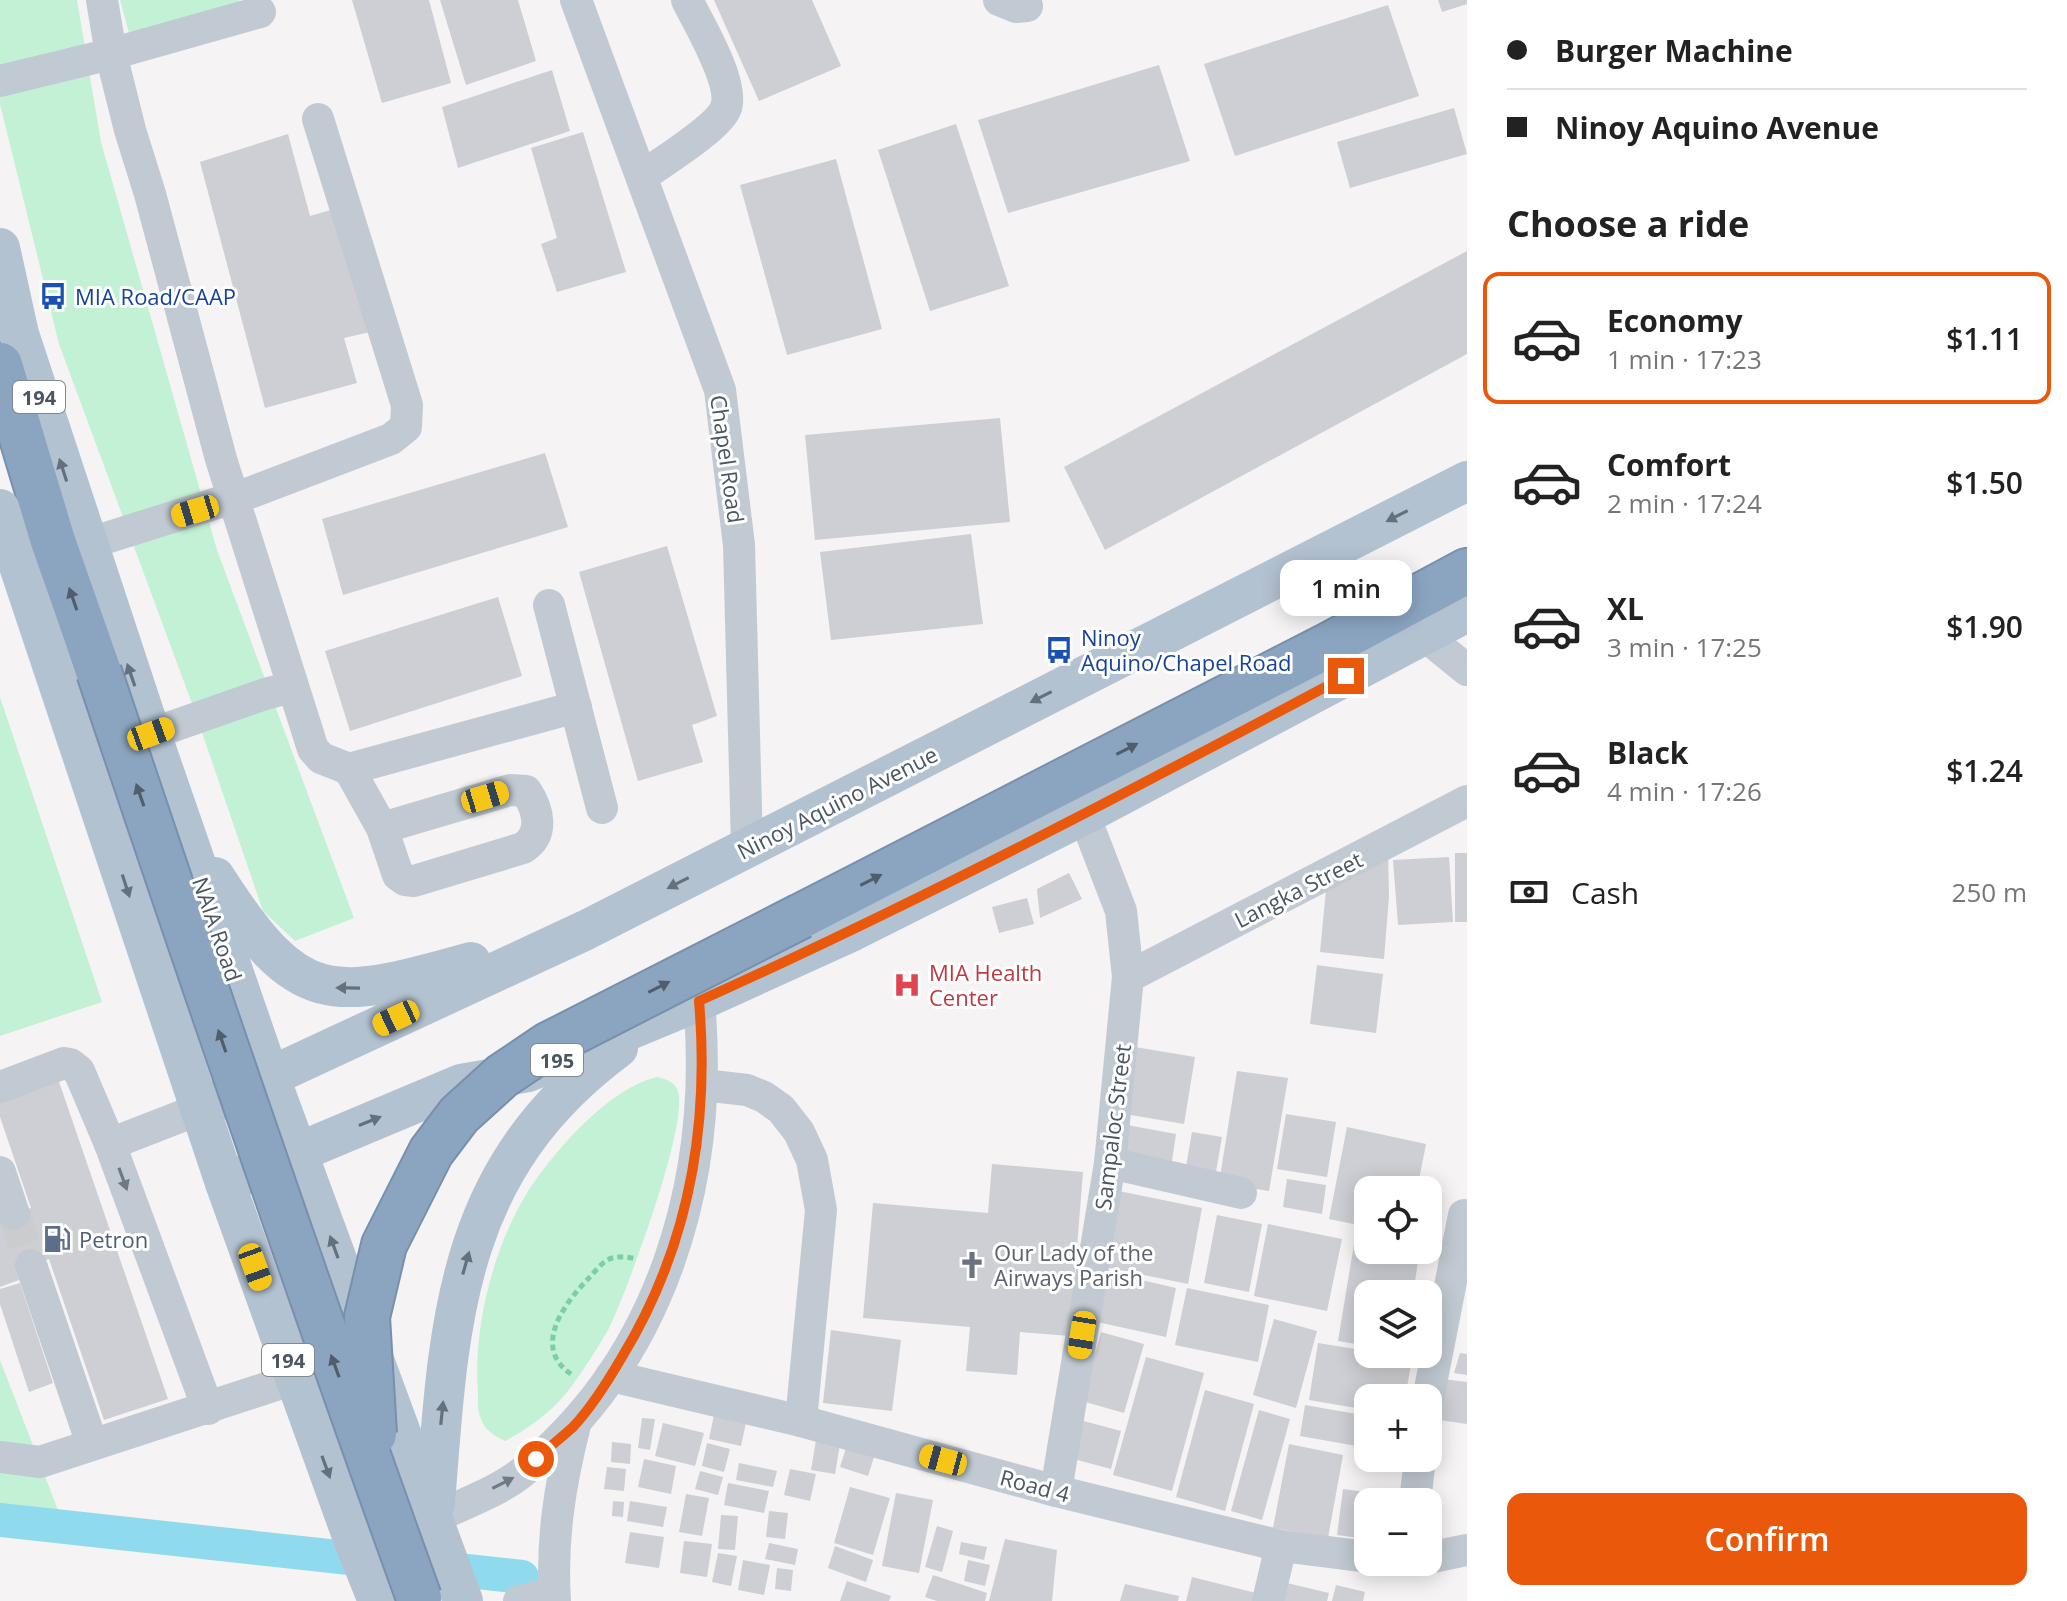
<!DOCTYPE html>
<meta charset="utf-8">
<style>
:root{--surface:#fff;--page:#f6f6f6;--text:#222;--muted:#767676;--line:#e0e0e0;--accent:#ea580c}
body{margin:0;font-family:"Open Sans",sans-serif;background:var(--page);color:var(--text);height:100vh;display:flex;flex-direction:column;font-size:30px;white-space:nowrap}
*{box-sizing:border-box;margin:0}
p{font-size:26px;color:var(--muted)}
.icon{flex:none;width:44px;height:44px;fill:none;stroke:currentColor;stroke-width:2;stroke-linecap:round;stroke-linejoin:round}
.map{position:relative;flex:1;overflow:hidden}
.details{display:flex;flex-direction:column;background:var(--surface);width:600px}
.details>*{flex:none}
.hud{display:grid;align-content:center;height:176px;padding:0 40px;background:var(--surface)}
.tools{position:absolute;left:1354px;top:1176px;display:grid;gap:16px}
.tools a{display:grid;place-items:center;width:88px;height:88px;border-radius:16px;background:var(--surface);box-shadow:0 4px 20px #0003;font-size:40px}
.end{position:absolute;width:36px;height:36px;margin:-18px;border:10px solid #ea580c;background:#fff;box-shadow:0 0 0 4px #fff}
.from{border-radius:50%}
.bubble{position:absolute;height:56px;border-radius:16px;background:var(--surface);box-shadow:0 4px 20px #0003;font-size:26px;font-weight:600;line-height:56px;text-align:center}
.car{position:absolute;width:24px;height:48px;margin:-24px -12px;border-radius:10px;box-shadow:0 0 6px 2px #0007;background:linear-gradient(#f5c518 24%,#345 0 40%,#f5c518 0 76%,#345 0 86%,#f5c518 0)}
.hud b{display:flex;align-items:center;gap:28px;height:76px;font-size:30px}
.hud b+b{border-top:2px solid var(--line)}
.hud i{width:20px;height:20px;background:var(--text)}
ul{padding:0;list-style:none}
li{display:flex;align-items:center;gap:24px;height:132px;margin:0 16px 12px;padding:0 24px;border:4px solid transparent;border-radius:16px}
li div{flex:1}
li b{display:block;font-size:30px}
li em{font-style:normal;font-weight:600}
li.selected{border-color:var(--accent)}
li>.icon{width:72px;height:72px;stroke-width:1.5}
h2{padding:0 40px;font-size:36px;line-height:96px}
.pay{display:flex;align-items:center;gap:20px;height:88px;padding:0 40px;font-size:30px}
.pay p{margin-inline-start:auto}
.cta{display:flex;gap:16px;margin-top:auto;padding:16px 40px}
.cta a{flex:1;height:92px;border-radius:16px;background:var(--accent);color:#fff;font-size:32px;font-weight:600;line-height:92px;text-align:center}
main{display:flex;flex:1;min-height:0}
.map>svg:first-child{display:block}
.green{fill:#c3f1d5}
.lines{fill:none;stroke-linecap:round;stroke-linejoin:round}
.canal{stroke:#90daee;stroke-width:34}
.building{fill:#cdcfd5}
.minor-tunnel{stroke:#caccce;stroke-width:32;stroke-dasharray:32 16;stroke-linecap:butt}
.highway-casing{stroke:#7690ad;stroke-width:48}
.path{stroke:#7ad0a6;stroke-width:5;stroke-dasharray:6 4;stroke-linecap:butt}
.minor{stroke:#c1cad2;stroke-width:32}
.major{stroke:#b3c2d1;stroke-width:40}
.highway{stroke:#8ba5c1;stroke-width:44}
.highway-bridge-casing{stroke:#7690ad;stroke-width:48;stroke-linecap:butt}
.highway-bridge{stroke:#8ba5c1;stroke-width:44}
.oneway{fill:#64717d}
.oneway2{fill:#505e6b}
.oneway3{fill:#6e7983}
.route{stroke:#ea580c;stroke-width:10}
.labels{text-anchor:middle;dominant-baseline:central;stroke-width:6;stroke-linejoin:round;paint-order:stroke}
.shield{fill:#fff;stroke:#808990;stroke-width:2}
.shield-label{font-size:20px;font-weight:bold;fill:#4a5661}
.transit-label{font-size:22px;fill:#164399;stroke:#fff;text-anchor:start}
.street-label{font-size:22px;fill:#4a5661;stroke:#fff}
.health-label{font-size:22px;fill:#be3a42;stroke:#fff;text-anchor:start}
.service-label{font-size:22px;fill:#4e5e75;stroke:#fff;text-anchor:start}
.worship-label{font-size:22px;fill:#5b616d;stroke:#fff;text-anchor:start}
</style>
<main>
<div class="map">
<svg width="1467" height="1601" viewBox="0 0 1467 1601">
<rect width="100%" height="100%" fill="#f5f3f3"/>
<g class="green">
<polygon points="0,0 77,0 101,142 217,550 354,918 295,941 263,911 194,709 59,344 0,104"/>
<polygon points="120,0 239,0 242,10 131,40"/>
<polygon points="0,697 102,1002 0,1036"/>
<path d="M657,1077C665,1079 673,1081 677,1089C692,1118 625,1297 608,1330C597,1349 584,1369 571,1387C555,1409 529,1429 505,1441C494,1436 483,1429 480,1416C477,1409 478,1400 478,1392C473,1328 493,1248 527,1193C553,1152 609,1088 657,1077Z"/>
<polygon points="0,1360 58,1510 0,1504"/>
</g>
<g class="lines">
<polyline class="canal" points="0,1520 522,1577"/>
</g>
<g class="building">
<polygon points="352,0 429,0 451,83 382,103"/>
<polygon points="440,0 518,0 536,61 466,85"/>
<polygon points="714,0 812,0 841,66 759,101"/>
<polygon points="1438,0 1467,0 1467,4 1442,12"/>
<polygon points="1388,5 1419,96 1235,156 1204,64"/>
<polygon points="1159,65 1190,161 1008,213 978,120"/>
<polygon points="552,70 570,131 458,168 442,107"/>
<polygon points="1454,108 1467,154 1350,188 1337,142"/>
<polygon points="956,124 1009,286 930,311 878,150"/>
<polygon points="583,132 626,272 557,292 541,244 557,238 531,148"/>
<polygon points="288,134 310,216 334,209 370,332 344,338 357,383 265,408 200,162"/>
<polygon points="836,159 882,329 787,355 740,185"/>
<polygon points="1467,251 1467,354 1105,550 1064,467"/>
<polygon points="1000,418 1010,522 815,540 805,435"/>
<polygon points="545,453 568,527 343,595 322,519"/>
<polygon points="971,534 983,624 831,640 820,552"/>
<polygon points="667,546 717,716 692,725 703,762 638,781 579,572"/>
<polygon points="498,597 522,676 350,731 325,651"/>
<polygon points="1388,848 1389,896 1384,959 1320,952 1326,890"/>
<rect x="1455" y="853" width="12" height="69"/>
<polygon points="1449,857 1453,922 1398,925 1393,860"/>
<polygon points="1069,873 1082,899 1040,918 1037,889"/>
<polygon points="1027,898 1034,924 999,933 992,907"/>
<polygon points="1317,965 1383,974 1376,1033 1310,1024"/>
<polygon points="1135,1047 1195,1057 1184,1124 1125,1114"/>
<polygon points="1237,1071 1288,1078 1269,1191 1219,1183"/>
<polygon points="56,1073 168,1399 104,1420 49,1259 16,1270 19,1280 0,1287 0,1219 31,1208 0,1117 0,1091"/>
<polygon points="1286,1114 1336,1122 1327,1177 1277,1169"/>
<polygon points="1127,1125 1176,1134 1171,1168 1121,1160"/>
<polygon points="1347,1127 1426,1144 1417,1190 1368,1190 1368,1227 1329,1219"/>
<polygon points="1192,1132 1222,1137 1214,1183 1184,1178"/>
<polygon points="992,1164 1083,1172 1070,1336 1020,1332 1017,1375 966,1371 970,1327 863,1318 873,1203 988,1213"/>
<polygon points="1287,1179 1326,1185 1322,1214 1283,1207"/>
<polygon points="1109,1189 1202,1208 1188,1284 1095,1265"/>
<polygon points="1217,1215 1262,1224 1249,1292 1204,1283"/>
<polygon points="1268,1224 1342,1239 1327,1311 1254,1296"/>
<polygon points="1354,1244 1368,1247 1368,1250 1419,1255 1413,1294 1368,1294 1368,1346 1338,1341"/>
<polygon points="1107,1272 1176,1288 1166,1337 1097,1322"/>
<polygon points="20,1283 53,1383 29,1392 0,1304 0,1289"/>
<polygon points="1187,1288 1269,1305 1258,1362 1175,1345"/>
<polygon points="1274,1319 1317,1331 1296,1408 1253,1395"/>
<polygon points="831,1330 901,1340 892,1411 823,1403"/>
<polygon points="1101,1332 1144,1344 1124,1413 1082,1401"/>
<polygon points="1318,1343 1368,1351 1368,1354 1412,1359 1405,1398 1368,1398 1368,1410 1309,1400"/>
<polygon points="1460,1353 1467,1354 1467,1375 1454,1373"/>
<polygon points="1146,1357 1204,1373 1172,1491 1113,1475"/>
<polygon points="1443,1379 1467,1382 1467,1424 1439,1420"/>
<polygon points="1205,1390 1254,1404 1225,1511 1176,1497"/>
<polygon points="1305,1405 1368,1416 1368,1448 1300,1436"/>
<polygon points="715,1410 747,1418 741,1446 709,1439"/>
<polygon points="1259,1410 1290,1419 1262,1520 1231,1511"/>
<polygon points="642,1418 655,1419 650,1450 638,1448"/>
<polygon points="1076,1419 1121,1431 1111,1469 1066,1457"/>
<polygon points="663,1423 704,1433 695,1466 655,1456"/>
<polygon points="816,1440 840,1444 835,1474 811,1470"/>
<polygon points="612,1442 631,1444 630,1464 611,1462"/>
<polygon points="707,1443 730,1449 724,1472 702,1466"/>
<polygon points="1289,1444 1343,1455 1328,1538 1273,1528"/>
<polygon points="847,1445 875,1454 868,1476 840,1467"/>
<polygon points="644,1459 676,1466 671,1494 638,1487"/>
<polygon points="739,1463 777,1471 773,1487 736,1480"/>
<polygon points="607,1467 626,1469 624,1491 604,1489"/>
<polygon points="790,1469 816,1474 810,1501 784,1495"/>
<polygon points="700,1471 723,1477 718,1495 695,1489"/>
<polygon points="728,1483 769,1491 764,1513 724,1505"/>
<polygon points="850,1487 890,1498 873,1555 834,1543"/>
<polygon points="1343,1489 1403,1497 1402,1502 1368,1502 1368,1539 1337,1535"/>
<polygon points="896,1493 933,1500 919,1573 882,1566"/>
<polygon points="686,1494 709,1498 702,1536 679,1532"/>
<polygon points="613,1501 624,1502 623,1517 612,1516"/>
<polygon points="630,1501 667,1507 663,1527 627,1521"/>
<polygon points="769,1511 788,1513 785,1539 766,1537"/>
<polygon points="721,1515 738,1516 735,1550 718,1549"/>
<polygon points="937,1526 953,1531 942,1572 925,1567"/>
<polygon points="630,1532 664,1537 659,1568 625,1563"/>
<polygon points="1005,1539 1057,1550 1052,1601 989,1601"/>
<polygon points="684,1541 712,1544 707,1577 680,1573"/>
<polygon points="961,1542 987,1547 984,1560 959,1554"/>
<polygon points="769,1543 798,1549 795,1565 765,1559"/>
<polygon points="835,1546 873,1560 866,1582 828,1568"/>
<polygon points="718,1553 737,1556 731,1586 712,1582"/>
<polygon points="743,1560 770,1565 764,1595 738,1590"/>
<polygon points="968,1560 990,1565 985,1586 964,1581"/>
<polygon points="777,1568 793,1570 791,1591 775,1589"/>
<polygon points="933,1575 987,1593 985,1601 937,1601 925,1597"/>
<polygon points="1192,1577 1256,1593 1254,1601 1186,1601"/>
<polygon points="847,1581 891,1596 889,1601 840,1601"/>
<polygon points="1287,1583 1329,1593 1327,1601 1283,1601"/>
<polygon points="1125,1584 1179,1596 1178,1601 1120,1601"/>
<polygon points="1336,1585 1365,1592 1363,1601 1332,1601"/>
</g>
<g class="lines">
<polyline class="minor-tunnel" points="14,1214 31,1265"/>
<g class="highway-casing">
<g id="highway">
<polyline points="0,365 53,541 99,672"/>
<polyline points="801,916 1327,646 1467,571"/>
</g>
</g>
<path class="path" d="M571,1374C531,1347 565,1303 588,1279C595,1272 602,1261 612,1258C619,1256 629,1257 637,1259"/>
<g class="minor">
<polyline points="102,0 111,54 130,130 150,194 221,459 313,749 321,758 349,769 576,707"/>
<polyline points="576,0 720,390 739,545 747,847"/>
<polyline points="999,0 1016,7 1027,6"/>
<polyline points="0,81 111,54 260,12"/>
<path d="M643,176C662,162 716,129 725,110C737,86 698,23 687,0"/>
<polyline points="87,544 252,492 391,439 406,427 407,405 318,119"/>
<polyline points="549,605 602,808"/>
<polyline points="1424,635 1467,670"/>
<polyline points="151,734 265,694 292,687"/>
<path d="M349,769L382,828L398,875L405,880L414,881L523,848C545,834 538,809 526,791L510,790L382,828"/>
<polyline points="1128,977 1467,801"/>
<polyline points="703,1085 747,1090 764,1097 781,1109 799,1132 812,1160 821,1210 801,1421"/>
<polyline points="0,1087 64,1063 70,1064 79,1071 110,1144"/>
<polyline points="200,1109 110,1144 208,1409"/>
<polyline points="1110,1163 1241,1193"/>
<polyline points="0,1172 14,1214"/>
<polyline points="31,1265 92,1444"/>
<polyline points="611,1376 801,1421 1056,1491 1281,1546 1368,1557"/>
<polyline points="1428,1399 1464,1215"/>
<polyline points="0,1457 40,1462 294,1379"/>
<polyline points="1056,1491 1110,1163 1128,977 1121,911 1084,815"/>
<polyline points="1415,1502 1420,1458"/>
<path d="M434,1518C460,1505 497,1492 520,1474C663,1360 715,1179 699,1001"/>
<polyline points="1428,1558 1467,1550"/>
<polyline points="519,1601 541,1596 550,1601"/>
<path d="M555,1601C551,1540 560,1484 575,1425"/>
<polyline points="1268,1601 1281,1546"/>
</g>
<g class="major">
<polyline points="0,248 19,334 151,734 270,1078 463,1601"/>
<polyline points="0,509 225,1183 352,1536 378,1601"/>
<path d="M215,877C299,1008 329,1002 471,962"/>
<polyline points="200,1109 586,930 1467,481"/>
<polyline points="225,1183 461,1084 528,1072 699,1001 853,931 1084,815 1467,612"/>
<path d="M435,1504C449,1318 455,1169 618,1048"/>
</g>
<use href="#highway" class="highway"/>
<g class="highway-bridge-casing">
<g id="highway-bridge">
<path d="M99,672C203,982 308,1291 419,1598"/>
<polyline points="374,1434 367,1317 384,1245 431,1152 459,1115 502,1076 548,1045 801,916"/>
</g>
</g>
<use href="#highway-bridge" class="highway-bridge"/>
</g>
<defs><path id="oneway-solid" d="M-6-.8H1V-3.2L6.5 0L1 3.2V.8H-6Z" transform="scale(2)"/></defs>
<g class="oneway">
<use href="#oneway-solid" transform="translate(63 470) rotate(-108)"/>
<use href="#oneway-solid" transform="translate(1397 516) rotate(153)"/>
<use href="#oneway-solid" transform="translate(131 675) rotate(-109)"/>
<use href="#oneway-solid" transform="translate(1041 697) rotate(153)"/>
<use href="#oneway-solid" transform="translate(678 883) rotate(153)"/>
<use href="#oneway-solid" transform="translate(126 886) rotate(72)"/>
<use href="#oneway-solid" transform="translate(348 988) rotate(-179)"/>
<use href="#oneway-solid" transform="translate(370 1121) rotate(-22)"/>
<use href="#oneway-solid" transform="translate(334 1247) rotate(-110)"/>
<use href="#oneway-solid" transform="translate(466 1263) rotate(-74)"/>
<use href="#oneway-solid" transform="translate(442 1413) rotate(-84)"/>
<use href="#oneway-solid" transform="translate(326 1467) rotate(70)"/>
</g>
<g class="oneway2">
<use href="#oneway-solid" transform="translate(73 599) rotate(-109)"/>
<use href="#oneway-solid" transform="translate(1127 749) rotate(-27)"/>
<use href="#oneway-solid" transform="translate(140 795) rotate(-109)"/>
<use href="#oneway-solid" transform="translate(871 880) rotate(-27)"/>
<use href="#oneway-solid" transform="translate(659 987) rotate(-27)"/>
<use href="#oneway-solid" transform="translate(222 1041) rotate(-109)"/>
<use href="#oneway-solid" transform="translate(335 1366) rotate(-110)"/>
</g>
<g class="oneway3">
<use href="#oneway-solid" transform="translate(123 1179) rotate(70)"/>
<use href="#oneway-solid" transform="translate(503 1483) rotate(-27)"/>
</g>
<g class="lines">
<path class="route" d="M536,1459C548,1448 561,1438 573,1427C592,1407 608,1381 622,1357C689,1247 710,1128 699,1001C919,902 1132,790 1346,676"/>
</g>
<defs>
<g id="bus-bare" transform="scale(2.16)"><path d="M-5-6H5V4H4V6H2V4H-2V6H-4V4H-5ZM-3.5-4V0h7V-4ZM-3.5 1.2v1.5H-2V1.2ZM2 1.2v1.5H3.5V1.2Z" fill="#1a4fb4" stroke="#fff" stroke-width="2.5" paint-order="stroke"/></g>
<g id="hospital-bare" transform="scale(2.16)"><path d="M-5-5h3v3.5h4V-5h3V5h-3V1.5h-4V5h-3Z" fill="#e0444e" stroke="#fff" stroke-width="2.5" paint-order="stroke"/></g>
<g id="fuel-bare" transform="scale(2.16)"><path d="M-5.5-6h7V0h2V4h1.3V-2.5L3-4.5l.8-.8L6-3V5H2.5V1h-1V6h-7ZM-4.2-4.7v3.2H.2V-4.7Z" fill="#5c6f8a" stroke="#fff" stroke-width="2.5" paint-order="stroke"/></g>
<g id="church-bare" transform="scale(2.16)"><path d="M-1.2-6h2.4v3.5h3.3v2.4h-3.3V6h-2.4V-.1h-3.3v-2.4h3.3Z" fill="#6b7280" stroke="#fff" stroke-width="2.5" paint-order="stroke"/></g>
</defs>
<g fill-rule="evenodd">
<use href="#bus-bare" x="53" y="296"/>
<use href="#bus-bare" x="1059" y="650"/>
<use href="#hospital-bare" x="907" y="985"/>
<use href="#fuel-bare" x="57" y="1239"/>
<use href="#church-bare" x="972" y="1265"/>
</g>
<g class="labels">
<g class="shield">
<rect x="13" y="381" width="52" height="32" rx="6"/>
<rect x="531" y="1044" width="52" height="32" rx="6"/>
<rect x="262" y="1344" width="52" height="32" rx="6"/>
</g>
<g class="shield-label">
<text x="39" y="397">194</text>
<text x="557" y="1060">195</text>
<text x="288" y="1360">194</text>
</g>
<g class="transit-label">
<text x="75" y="296">MIA Road/CAAP</text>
<text x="1081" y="637">Ninoy<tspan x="1081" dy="25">Aquino/Chapel Road</tspan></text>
</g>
<g class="street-label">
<text transform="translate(728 459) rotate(82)">Chapel Road</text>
<text transform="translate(837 802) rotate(-27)">Ninoy Aquino Avenue</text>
<text transform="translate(1298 889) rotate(-27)">Langka Street</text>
<text transform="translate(218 929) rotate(71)">NAIA Road</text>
<text transform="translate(1112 1127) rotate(-83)">Sampaloc Street</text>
<text transform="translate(1035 1485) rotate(15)">Road 4</text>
</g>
<g class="health-label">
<text x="929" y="972">MIA Health<tspan x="929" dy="25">Center</tspan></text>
</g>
<g class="service-label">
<text x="79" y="1239">Petron</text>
</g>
<g class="worship-label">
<text x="994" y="1252">Our Lady of the<tspan x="994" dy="25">Airways Parish</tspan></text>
</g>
</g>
</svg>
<div class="tools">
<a><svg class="icon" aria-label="locate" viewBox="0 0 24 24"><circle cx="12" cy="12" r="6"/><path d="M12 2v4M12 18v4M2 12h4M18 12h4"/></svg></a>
<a><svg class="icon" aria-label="layers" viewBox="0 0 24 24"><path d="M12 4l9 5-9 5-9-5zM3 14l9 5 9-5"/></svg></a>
<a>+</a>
<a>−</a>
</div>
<i class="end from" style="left:536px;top:1459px"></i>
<i class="end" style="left:1346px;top:676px"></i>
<div class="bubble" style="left:1280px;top:560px;width:132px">1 min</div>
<i class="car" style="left:195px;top:511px;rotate:253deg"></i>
<i class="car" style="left:151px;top:734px;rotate:70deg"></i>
<i class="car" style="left:485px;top:797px;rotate:73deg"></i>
<i class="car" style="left:396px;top:1018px;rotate:245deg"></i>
<i class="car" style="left:255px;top:1267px;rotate:160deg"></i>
<i class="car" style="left:1082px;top:1335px;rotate:189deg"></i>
<i class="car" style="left:943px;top:1460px;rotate:285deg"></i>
</div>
<section class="details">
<div class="hud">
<b><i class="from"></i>Burger Machine</b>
<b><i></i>Ninoy Aquino Avenue</b>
</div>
<h2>Choose a ride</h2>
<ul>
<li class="selected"><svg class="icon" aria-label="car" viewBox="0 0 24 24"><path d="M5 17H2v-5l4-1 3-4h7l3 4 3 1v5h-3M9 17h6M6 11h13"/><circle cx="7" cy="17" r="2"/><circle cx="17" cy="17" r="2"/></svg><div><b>Economy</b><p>1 min · 17:23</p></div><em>$1.11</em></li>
<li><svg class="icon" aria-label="car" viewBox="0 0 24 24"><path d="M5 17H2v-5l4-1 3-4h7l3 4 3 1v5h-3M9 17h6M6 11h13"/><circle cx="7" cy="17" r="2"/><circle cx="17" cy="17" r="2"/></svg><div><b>Comfort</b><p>2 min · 17:24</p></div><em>$1.50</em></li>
<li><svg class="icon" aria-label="car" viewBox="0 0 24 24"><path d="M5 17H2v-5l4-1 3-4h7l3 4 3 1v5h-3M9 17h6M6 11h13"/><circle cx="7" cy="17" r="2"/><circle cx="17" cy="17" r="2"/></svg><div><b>XL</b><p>3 min · 17:25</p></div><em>$1.90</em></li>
<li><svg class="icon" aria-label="car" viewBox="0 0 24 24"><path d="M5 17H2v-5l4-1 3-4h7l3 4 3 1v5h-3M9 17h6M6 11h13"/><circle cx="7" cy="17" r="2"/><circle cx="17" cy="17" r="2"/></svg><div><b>Black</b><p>4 min · 17:26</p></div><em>$1.24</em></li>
</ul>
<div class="pay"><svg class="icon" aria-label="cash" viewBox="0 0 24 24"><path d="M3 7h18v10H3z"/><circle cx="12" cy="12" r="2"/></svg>Cash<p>250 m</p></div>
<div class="cta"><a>Confirm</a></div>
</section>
</main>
